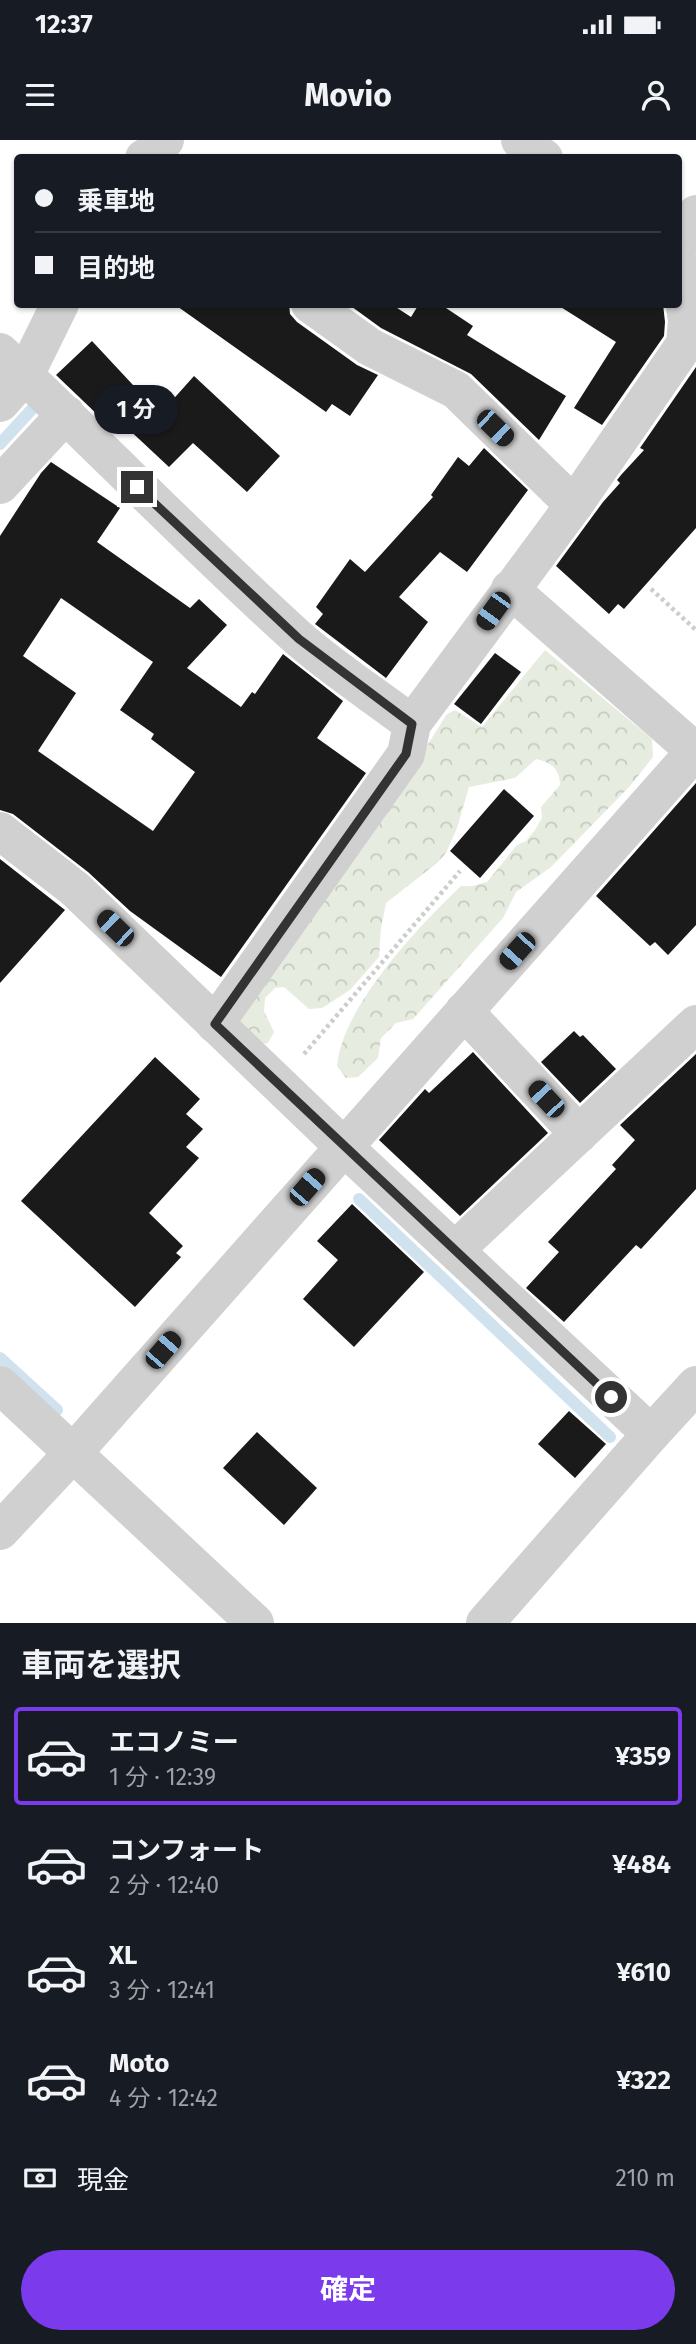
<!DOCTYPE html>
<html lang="ja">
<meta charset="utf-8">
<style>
:root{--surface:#171b24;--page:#20242c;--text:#f1f3f6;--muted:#9ea1a6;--line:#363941;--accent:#7c3aed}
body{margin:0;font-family:"Fira Sans","Noto Sans JP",sans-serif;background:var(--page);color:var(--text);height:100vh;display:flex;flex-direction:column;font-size:26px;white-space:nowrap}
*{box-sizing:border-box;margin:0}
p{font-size:23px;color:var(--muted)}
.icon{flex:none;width:38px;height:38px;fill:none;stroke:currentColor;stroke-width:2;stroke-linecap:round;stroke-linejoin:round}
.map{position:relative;height:1483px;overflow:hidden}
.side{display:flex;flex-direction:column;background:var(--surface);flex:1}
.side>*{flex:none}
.top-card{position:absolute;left:14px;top:14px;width:668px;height:154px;border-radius:7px;box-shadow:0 2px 5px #0004;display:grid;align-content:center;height:154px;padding:0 21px;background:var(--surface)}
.end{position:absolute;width:32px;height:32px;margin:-16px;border:9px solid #333;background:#fff;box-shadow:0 0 0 4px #fff}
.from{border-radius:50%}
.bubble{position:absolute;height:49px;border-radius:24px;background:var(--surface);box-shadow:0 2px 5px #0004;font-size:23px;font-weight:700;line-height:49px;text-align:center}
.car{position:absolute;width:21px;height:42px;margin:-21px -10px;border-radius:9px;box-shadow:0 0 5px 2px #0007;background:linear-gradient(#222 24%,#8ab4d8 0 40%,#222 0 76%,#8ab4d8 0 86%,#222 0)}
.top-card b{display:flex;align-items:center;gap:24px;height:66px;font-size:26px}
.top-card b+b{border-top:2px solid var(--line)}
.top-card i{width:18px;height:18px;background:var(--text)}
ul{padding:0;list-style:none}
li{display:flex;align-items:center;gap:21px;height:98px;margin:0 14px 10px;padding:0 7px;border:4px solid transparent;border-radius:7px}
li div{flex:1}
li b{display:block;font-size:26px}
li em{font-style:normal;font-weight:700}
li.selected{border-color:var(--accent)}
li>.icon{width:63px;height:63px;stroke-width:1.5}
h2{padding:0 21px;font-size:32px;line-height:84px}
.pay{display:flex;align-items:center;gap:18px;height:77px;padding:0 21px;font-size:26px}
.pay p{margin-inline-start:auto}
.action{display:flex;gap:14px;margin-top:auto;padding:14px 21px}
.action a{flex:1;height:80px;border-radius:42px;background:var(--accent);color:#fff;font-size:28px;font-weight:700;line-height:80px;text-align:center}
.status{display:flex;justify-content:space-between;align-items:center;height:49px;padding:0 35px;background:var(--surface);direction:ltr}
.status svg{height:19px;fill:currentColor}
header{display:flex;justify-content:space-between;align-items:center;height:91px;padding:0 21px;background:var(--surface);font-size:32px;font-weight:700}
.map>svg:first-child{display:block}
.forest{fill:url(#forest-crowns)}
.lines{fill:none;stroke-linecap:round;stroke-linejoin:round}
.stream{stroke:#cfe2ee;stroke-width:12}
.building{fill:#1a1a1a;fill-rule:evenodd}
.path{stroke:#cdcdcd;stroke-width:4.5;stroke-dasharray:3.5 3.5;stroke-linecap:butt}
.minor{stroke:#d0d0d0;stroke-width:38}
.route{stroke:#333;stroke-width:9}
</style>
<div class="status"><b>12:37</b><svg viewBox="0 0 49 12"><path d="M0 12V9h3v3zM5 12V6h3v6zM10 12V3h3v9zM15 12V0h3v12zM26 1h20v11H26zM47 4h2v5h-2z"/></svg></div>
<header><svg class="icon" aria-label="menu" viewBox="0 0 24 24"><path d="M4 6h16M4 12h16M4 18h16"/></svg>Movio<svg class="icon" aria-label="person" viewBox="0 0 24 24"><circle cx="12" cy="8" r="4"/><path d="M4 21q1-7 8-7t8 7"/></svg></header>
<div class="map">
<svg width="696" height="1483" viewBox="0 0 696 1483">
<defs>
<pattern id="forest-crowns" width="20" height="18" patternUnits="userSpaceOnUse" patternTransform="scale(1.75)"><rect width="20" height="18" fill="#e6ecdf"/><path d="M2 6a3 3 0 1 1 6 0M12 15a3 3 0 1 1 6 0" fill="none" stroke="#c6cbc0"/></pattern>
</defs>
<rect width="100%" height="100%" fill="#fff"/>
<path class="forest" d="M545,510L652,599L653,617L630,646L551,727L516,752L503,778L413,879L396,883L381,898L378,918L358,937L346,938L337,926C342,867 418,787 461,746H472L487,742L517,705L526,701L535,690L542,678L541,667L560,645C560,629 551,622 536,619L515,638L469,647L457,688L446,713L437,723L386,763L381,788L379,817L350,850L322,868L309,869L284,847L275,848L265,858L264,871L274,892L268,903L256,905L233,884L416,623L447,574L455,570L482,587Z"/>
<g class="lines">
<g class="stream">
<polyline points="0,304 33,268"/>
<polyline points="359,1059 610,1297"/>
<polyline points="0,1218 57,1270"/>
</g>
</g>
<g class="building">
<polygon points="174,164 289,164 290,174 297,182 357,225 378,235 350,276 332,264 326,272"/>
<polygon points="348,164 391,164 411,177 419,164 440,164 473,186 467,195 566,256 539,300 471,234 381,188"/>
<polygon points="556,164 663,164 665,182 664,196 602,285 574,268 616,202"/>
<polygon points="92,201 160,274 194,236 280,316 247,352 193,303 169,327 109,271 101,278 56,235"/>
<polygon points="696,227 696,388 624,469 618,464 609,474 556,426 603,362 620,343 617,340 621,335 644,310 640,308"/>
<polygon points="484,308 528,350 467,432 440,412 399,457 428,482 386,538 315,484 323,474 316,467 350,419 365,432 433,357 431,355 458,317 469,326"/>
<path d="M51,322L120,368L97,402L190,468L199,459L227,485L187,528L241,567L252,552L255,554L283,514L343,561L317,598L366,633L221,837L130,771L88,732L13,674L0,670V396L41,333ZM61,458L153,522L120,570L154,594L151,599L195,632L153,691L38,611L76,553L23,516Z"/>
<polygon points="495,513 521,532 481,584 454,564"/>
<polygon points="696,643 696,785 668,815 655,802 650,806 596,756"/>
<polygon points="504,649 534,676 480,738 450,711"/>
<polygon points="0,719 65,770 0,843"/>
<polygon points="574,891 580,897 583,895 616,929 580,963 541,922"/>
<polygon points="473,912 548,993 460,1076 379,1000 425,949 429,953"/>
<polygon points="696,914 696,1049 641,1109 636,1105 564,1182 526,1148 559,1112 548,1102 616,1029 612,1025 635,1000 620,985"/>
<polygon points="155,917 200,959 186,974 203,989 186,1007 199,1018 149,1073 183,1106 176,1113 181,1117 135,1167 21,1061"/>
<polygon points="352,1064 424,1132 354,1207 303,1159 338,1120 317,1101"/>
<polygon points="569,1271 606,1304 575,1338 538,1304"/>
<polygon points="257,1292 317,1348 284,1385 223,1328"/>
</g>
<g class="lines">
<g class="path">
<polyline points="651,449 696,490"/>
<polyline points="304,914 460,731"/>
</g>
<g class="minor">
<polyline points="520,0 544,18"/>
<polyline points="144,18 153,13 165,0"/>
<polyline points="679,105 682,93 696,74"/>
<polyline points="310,164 370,207 456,250 574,365"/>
<path d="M0,212C100,306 195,405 297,497C332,528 374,555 412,584"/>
<polyline points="0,263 25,235 60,164"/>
<polyline points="0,345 66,274"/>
<polyline points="510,449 696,612"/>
<polyline points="0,691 75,749 343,1006 651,1294 485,1483"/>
<polyline points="464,871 579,994"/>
<polyline points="215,884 406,614 412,584 574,365 685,204 687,181 679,124"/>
<polyline points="455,1110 696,884"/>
<polyline points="0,1245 255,1483"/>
<polyline points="651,1294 696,1245"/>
<polyline points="0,1391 73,1313 696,610"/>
</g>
</g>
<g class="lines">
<polyline class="route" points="137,347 299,499 412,584 406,614 215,884 611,1257"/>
</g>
</svg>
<i class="end from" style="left:611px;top:1257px"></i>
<i class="end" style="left:137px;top:347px"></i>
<div class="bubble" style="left:94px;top:245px;width:84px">1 分</div>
<i class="car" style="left:495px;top:288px;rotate:134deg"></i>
<i class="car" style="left:493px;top:471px;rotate:216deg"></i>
<i class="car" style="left:115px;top:788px;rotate:314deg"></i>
<i class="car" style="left:517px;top:811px;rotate:222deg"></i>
<i class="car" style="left:546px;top:959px;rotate:317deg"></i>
<i class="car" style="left:307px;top:1047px;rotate:41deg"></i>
<i class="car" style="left:163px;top:1210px;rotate:41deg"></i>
<div class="top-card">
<b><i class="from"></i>乗車地</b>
<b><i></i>目的地</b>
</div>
</div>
<section class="side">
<h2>車両を選択</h2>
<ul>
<li class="selected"><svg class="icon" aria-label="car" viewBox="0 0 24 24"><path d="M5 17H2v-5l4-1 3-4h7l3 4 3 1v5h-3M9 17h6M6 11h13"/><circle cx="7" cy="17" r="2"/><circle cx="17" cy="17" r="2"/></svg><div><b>エコノミー</b><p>1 分 · 12:39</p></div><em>¥359</em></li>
<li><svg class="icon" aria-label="car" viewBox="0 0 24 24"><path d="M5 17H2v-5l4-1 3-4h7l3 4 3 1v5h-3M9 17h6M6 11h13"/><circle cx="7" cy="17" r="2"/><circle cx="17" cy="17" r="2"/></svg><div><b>コンフォート</b><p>2 分 · 12:40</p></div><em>¥484</em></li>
<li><svg class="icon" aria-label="car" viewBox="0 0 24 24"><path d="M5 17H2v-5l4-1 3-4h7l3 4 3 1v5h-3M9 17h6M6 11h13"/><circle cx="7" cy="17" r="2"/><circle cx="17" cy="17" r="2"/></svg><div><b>XL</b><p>3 分 · 12:41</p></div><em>¥610</em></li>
<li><svg class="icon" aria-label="car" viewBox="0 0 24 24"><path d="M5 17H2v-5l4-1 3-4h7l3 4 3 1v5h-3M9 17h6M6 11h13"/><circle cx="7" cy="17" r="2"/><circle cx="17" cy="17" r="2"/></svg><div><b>Moto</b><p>4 分 · 12:42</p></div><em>¥322</em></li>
</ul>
<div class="pay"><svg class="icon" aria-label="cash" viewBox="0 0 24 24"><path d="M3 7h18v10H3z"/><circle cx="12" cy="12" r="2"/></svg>現金<p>210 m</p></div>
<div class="action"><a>確定</a></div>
</section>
